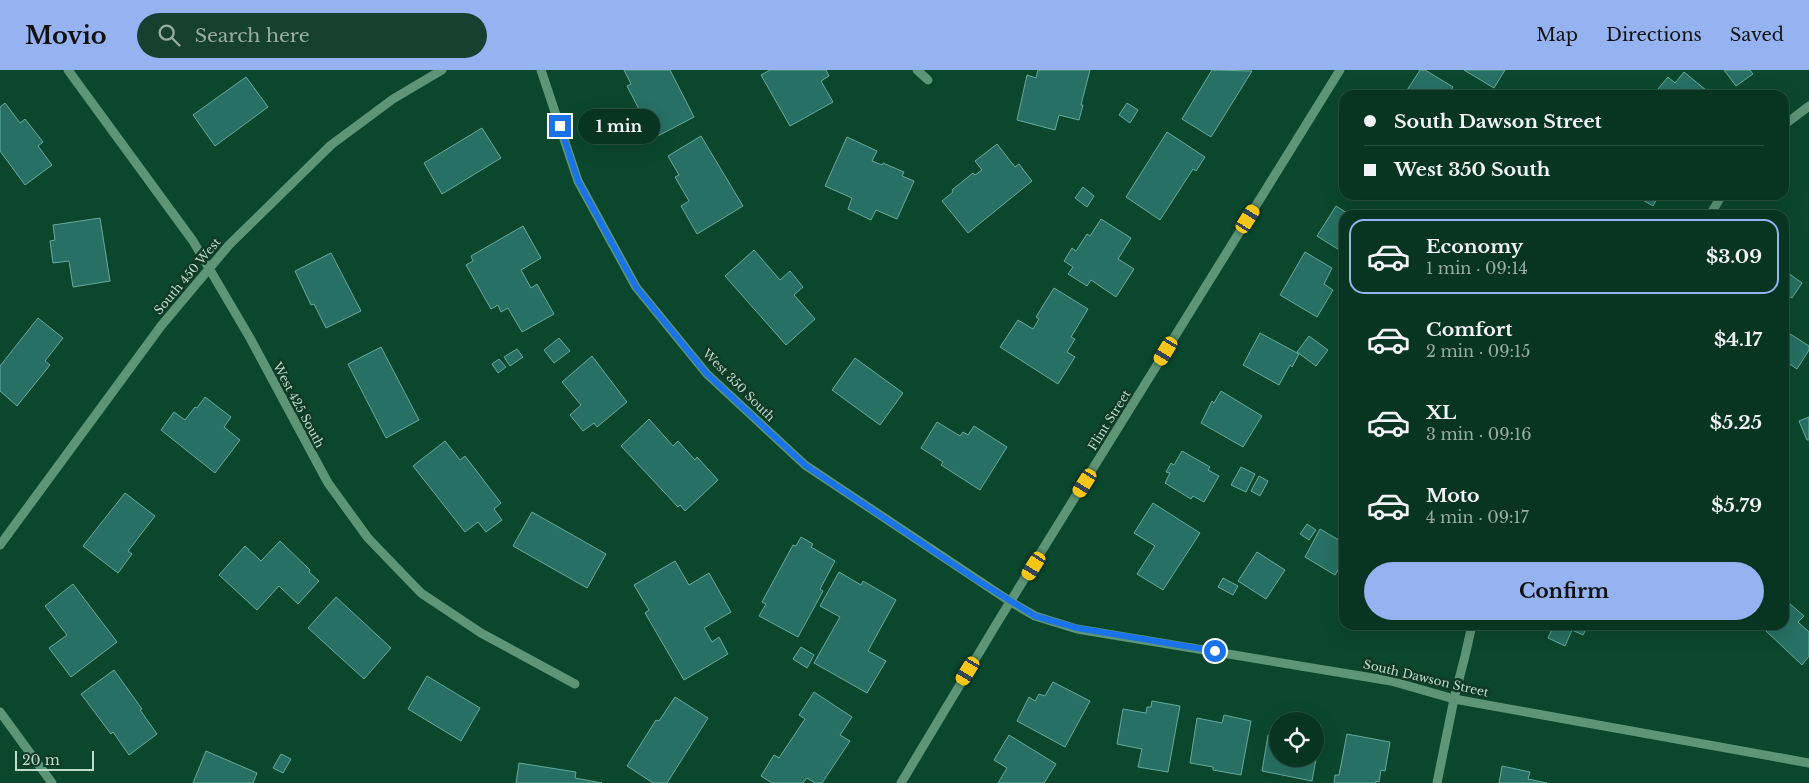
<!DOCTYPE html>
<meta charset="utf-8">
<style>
:root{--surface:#083522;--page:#16402f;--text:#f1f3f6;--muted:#98aba5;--line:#295040;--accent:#95b2f1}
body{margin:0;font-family:"Libre Baskerville",serif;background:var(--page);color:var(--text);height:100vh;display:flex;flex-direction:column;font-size:19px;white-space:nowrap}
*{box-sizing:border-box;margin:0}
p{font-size:16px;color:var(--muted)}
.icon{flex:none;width:28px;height:28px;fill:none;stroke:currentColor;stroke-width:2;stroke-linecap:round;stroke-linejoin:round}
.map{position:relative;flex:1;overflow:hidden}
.panel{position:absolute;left:1339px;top:140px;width:450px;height:420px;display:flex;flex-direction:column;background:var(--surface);border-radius:15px;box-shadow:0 5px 20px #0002,0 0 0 1px var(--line)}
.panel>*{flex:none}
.top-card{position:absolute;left:1339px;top:20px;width:450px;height:110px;border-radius:15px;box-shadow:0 5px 20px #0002,0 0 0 1px var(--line);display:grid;align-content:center;height:110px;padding:0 25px;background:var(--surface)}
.controls{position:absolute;left:1269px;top:642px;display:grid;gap:10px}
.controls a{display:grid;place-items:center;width:55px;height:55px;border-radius:50%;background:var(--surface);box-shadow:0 5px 20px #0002,0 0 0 1px var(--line);font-size:25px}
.scale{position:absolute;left:15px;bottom:12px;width:79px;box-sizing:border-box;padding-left:5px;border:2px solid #bfdbca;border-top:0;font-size:14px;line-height:18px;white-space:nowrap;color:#bfdbca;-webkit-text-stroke:4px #0f3a26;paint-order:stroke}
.end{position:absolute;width:22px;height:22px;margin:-11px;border:6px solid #1a73e8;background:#fff;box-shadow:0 0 0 2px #fff}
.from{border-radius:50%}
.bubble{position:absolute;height:35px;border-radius:18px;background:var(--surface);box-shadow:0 5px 20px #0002,0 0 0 1px var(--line);font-size:16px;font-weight:800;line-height:35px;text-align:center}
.car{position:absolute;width:15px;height:30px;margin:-15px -8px;border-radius:6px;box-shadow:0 0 4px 1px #0007;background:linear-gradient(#f5c518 24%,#345 0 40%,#f5c518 0 76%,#345 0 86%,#f5c518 0)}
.top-card b{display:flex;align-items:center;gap:18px;height:48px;font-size:19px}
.top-card b+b{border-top:1px solid var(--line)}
.top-card i{width:12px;height:12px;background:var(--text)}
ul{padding:9px 0 0;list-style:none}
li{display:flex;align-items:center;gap:15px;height:75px;margin:0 10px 8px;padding:0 15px;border:2px solid transparent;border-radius:15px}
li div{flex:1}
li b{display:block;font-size:19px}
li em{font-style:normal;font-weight:800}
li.current{border-color:var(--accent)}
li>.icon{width:45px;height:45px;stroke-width:1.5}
.button{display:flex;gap:10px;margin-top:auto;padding:10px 25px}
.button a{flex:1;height:58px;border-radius:30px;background:var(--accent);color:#111;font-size:20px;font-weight:800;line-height:58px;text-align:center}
header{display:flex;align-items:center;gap:30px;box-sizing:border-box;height:70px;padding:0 25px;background:var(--accent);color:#111}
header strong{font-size:24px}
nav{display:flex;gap:28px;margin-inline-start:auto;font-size:18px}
.search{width:350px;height:45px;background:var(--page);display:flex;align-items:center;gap:12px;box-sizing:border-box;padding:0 18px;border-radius:28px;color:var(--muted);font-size:19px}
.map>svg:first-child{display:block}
.building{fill:#277063;stroke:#65ab9d}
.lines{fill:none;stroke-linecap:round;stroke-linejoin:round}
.minor{stroke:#5e9576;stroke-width:9}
.route{stroke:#1a73e8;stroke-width:6}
.labels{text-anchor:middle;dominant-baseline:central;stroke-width:5;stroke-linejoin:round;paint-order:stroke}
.street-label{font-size:12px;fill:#bfdbca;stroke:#0f3a26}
</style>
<header>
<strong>Movio</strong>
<div class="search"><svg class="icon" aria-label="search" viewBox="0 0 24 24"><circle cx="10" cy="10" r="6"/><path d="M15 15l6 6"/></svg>Search here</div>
<nav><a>Map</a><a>Directions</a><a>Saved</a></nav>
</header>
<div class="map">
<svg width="1809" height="713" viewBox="0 0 1809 713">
<rect width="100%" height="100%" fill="#0b472d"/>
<g class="building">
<polygon points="624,0 670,0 694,47 654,68 627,16 631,14"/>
<polygon points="770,0 826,0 829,6 821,11 833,32 790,56 761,5"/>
<polygon points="1038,0 1090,0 1081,35 1083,35 1079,50 1059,45 1055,60 1017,50 1027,5 1036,8"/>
<polygon points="1212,0 1252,1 1211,67 1182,49"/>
<polygon points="1420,0 1425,0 1453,17 1448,25 1404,25"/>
<polygon points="1464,0 1505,0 1494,18"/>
<polygon points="1724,0 1750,0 1753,4 1736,16"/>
<polygon points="1684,2 1712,25 1653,25 1668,7 1675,13"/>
<polygon points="246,7 268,37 215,76 193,45"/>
<polygon points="5,33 20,53 25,49 43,72 38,76 52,95 25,115 0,81 0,37"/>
<polygon points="1127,33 1138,40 1130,53 1119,45"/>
<polygon points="482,58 501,88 442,124 424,93"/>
<polygon points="1167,62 1205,87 1196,101 1193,99 1160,150 1126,127"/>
<polygon points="701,66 743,136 697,164 681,136 689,131 675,107 679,105 668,86"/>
<polygon points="847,67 877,81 872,91 882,95 883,93 904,102 902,106 914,111 897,149 876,140 871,150 848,139 852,128 825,116"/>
<polygon points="997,74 1015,97 1019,94 1032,111 968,163 942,131 953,122 952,120 973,103 975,105 982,100 975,91"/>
<polygon points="1083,117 1094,126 1087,137 1075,128"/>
<polygon points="1634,125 1659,125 1653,136"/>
<polygon points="1336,136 1350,145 1344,145 1344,183 1317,166"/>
<polygon points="100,148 110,211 73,217 69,191 53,193 50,171 55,170 53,155"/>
<polygon points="1101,149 1131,168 1118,189 1134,199 1116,227 1091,210 1087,216 1068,204 1073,197 1064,191 1072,178 1076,181 1087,164 1090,166"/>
<polygon points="523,156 541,188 521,200 531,218 537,214 554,244 522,262 508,238 501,242 498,235 491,239 466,195 473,191 471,186"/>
<polygon points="754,180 780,210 790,201 803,217 794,225 815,249 786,275 725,206"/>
<polygon points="1305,182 1332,198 1324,214 1333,220 1317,247 1280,225"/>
<polygon points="331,183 361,241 326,258 314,234 311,235 295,201"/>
<polygon points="1784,200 1802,213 1792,228 1785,223 1784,224"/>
<polygon points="1054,218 1088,239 1071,267 1075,269 1067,282 1075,287 1058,314 1000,277 1018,250 1033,259 1039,249 1036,247"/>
<polygon points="38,248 63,268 45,291 50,295 17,336 0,321 0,296"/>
<polygon points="1784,260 1809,276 1809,280 1797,299 1788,293 1784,299"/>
<polygon points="1260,263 1299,284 1292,297 1290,295 1279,315 1243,295"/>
<polygon points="1309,266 1328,280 1316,296 1297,282"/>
<polygon points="559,268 570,281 554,293 544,280"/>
<polygon points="381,277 419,350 386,368 348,294"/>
<polygon points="517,279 523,287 510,296 504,287"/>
<polygon points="592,286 627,332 597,357 594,353 583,361 570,345 581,335 562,312"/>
<polygon points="855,288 903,323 880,355 832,320"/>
<polygon points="499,289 506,297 498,303 492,294"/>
<polygon points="1221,321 1262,346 1243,377 1201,353 1212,331 1214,333"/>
<polygon points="205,327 231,347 224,357 240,370 215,403 161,360 174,342 185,350 195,337 197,338"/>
<polygon points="1809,347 1809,370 1807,370 1799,351"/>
<polygon points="649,349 673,376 678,371 695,390 697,387 718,410 685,441 680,435 678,437 621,376"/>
<polygon points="937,352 960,366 963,362 968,365 974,356 1007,377 980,420 941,395 943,392 921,378"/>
<polygon points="445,371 460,390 465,386 501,433 494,439 502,450 486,462 478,452 465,462 413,396"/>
<polygon points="1182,381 1210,397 1208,400 1219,406 1204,432 1193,426 1191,429 1165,413 1170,403 1166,402 1171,393 1174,395"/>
<polygon points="1241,397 1255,404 1246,422 1231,415"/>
<polygon points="1259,406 1268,411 1260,426 1251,421"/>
<polygon points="125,423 155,446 128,481 132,484 118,503 83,476"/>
<polygon points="1153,433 1200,463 1163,520 1137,504 1155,476 1134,463"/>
<polygon points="532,442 606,484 587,518 513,476"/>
<polygon points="1307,454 1316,460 1309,470 1300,464"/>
<polygon points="1320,459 1344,473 1344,490 1335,505 1305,487"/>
<polygon points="801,467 813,474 811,477 835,491 820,519 823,521 798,567 759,546 766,534 762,532 793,475 796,476"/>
<polygon points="280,471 310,500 309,502 319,511 298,534 279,516 257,540 219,505 245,476 261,491"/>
<polygon points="1257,482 1285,500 1266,529 1238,511"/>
<polygon points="675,491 689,515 709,503 731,542 704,558 712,572 719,567 728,584 684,610 645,543 649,540 634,515"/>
<polygon points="839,502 861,515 863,511 896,530 868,581 886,591 867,623 814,593 840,547 820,536"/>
<polygon points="1223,508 1238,516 1233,525 1218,517"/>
<polygon points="73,514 117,572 71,607 49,578 67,565 45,536"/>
<polygon points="336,527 391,578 364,609 308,558"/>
<polygon points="1790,534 1804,546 1798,552 1809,562 1809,586 1802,595 1766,561 1771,555 1784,555 1784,541"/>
<polygon points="1554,555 1588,555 1583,565 1572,560 1565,576 1548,568"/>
<polygon points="801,577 814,585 807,598 793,589"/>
<polygon points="114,600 142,639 140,640 157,664 129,685 113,662 111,664 81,624"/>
<polygon points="427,606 480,638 461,671 408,639"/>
<polygon points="1053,612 1090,631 1065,677 1017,651 1029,627 1035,631 1039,624 1045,626"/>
<polygon points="814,622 852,647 840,665 850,671 822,713 815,713 807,708 803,713 772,713 761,706 774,685 779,688 805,649 799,645"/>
<polygon points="675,627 708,648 667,713 653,713 627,696 656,650 659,651"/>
<polygon points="1152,631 1180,636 1168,702 1138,697 1142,679 1117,674 1123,639 1146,643 1147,637 1151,637"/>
<polygon points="1224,645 1251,651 1241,705 1213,700 1213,697 1190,693 1197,648 1222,653"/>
<polygon points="1315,661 1321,662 1312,711 1262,701 1268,665 1278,667 1278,689 1315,689"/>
<polygon points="1347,664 1390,672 1385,701 1381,700 1379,712 1376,711 1376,713 1334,713 1335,705 1339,705"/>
<polygon points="1009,665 1056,694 1044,713 998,713 1007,698 994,690"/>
<polygon points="206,681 257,703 253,713 193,713"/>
<polygon points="281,684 291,689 283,703 273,698"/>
<polygon points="519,693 576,702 575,708 602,713 516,713"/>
<polygon points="1502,696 1530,702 1528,709 1547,713 1499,713"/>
</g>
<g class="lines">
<g class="minor">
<polyline points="68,0 193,171 250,268 328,413 368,468 421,523 481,563 575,614"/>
<polyline points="541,0 578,111 636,217 707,304 805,395 1011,532 1035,546 1077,559 1391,611 1454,629 1809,693"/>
<polyline points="917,0 928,10"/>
<polyline points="1784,55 1809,36"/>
<polyline points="1710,145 1722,125"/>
<polyline points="0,475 161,256 229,175 331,75 393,29 442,0"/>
<polyline points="0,642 52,713"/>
<polyline points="901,713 997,553 1340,0"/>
<polyline points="1437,713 1454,629 1465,586 1472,555"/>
</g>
</g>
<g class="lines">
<polyline class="route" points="560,56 578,111 636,217 707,304 805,395 980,512 1035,546 1077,558 1215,581"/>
</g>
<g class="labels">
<g class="street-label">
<text transform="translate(187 206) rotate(-50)">South 450 West</text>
<text transform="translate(739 315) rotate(45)">West 350 South</text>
<text transform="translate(299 335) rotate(62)">West 425 South</text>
<text transform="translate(1109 350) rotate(-58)">Flint Street</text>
<text transform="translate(1426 608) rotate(13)">South Dawson Street</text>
</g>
</g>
</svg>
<div class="controls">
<a><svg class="icon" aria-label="locate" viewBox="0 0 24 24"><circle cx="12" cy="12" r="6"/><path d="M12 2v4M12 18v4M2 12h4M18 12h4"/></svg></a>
</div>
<div class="scale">20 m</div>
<i class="end from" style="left:1215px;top:581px"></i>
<i class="end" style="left:560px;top:56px"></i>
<div class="bubble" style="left:578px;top:39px;width:82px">1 min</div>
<i class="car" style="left:1248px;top:149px;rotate:32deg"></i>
<i class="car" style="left:1166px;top:281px;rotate:211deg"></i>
<i class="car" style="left:1085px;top:413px;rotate:212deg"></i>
<i class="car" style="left:1034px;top:496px;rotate:212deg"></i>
<i class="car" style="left:968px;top:601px;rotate:211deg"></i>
<div class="top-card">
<b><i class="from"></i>South Dawson Street</b>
<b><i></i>West 350 South</b>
</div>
<section class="panel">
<ul>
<li class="current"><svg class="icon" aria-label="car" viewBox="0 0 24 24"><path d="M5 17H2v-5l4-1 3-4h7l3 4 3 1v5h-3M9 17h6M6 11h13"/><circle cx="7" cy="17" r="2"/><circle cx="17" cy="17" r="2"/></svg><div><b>Economy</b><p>1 min · 09:14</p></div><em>$3.09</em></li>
<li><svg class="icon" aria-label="car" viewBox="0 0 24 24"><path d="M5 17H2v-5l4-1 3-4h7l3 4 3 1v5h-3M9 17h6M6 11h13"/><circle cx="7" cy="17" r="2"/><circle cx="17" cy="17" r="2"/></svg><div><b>Comfort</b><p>2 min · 09:15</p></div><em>$4.17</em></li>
<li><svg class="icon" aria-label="car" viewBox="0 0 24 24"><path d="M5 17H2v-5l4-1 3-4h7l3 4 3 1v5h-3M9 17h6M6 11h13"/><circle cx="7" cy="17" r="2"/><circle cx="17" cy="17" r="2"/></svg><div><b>XL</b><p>3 min · 09:16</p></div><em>$5.25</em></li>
<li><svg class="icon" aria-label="car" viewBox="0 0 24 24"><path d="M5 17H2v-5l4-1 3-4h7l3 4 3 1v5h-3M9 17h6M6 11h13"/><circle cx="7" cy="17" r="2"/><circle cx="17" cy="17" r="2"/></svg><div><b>Moto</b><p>4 min · 09:17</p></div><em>$5.79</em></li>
</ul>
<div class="button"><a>Confirm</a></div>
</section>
</div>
